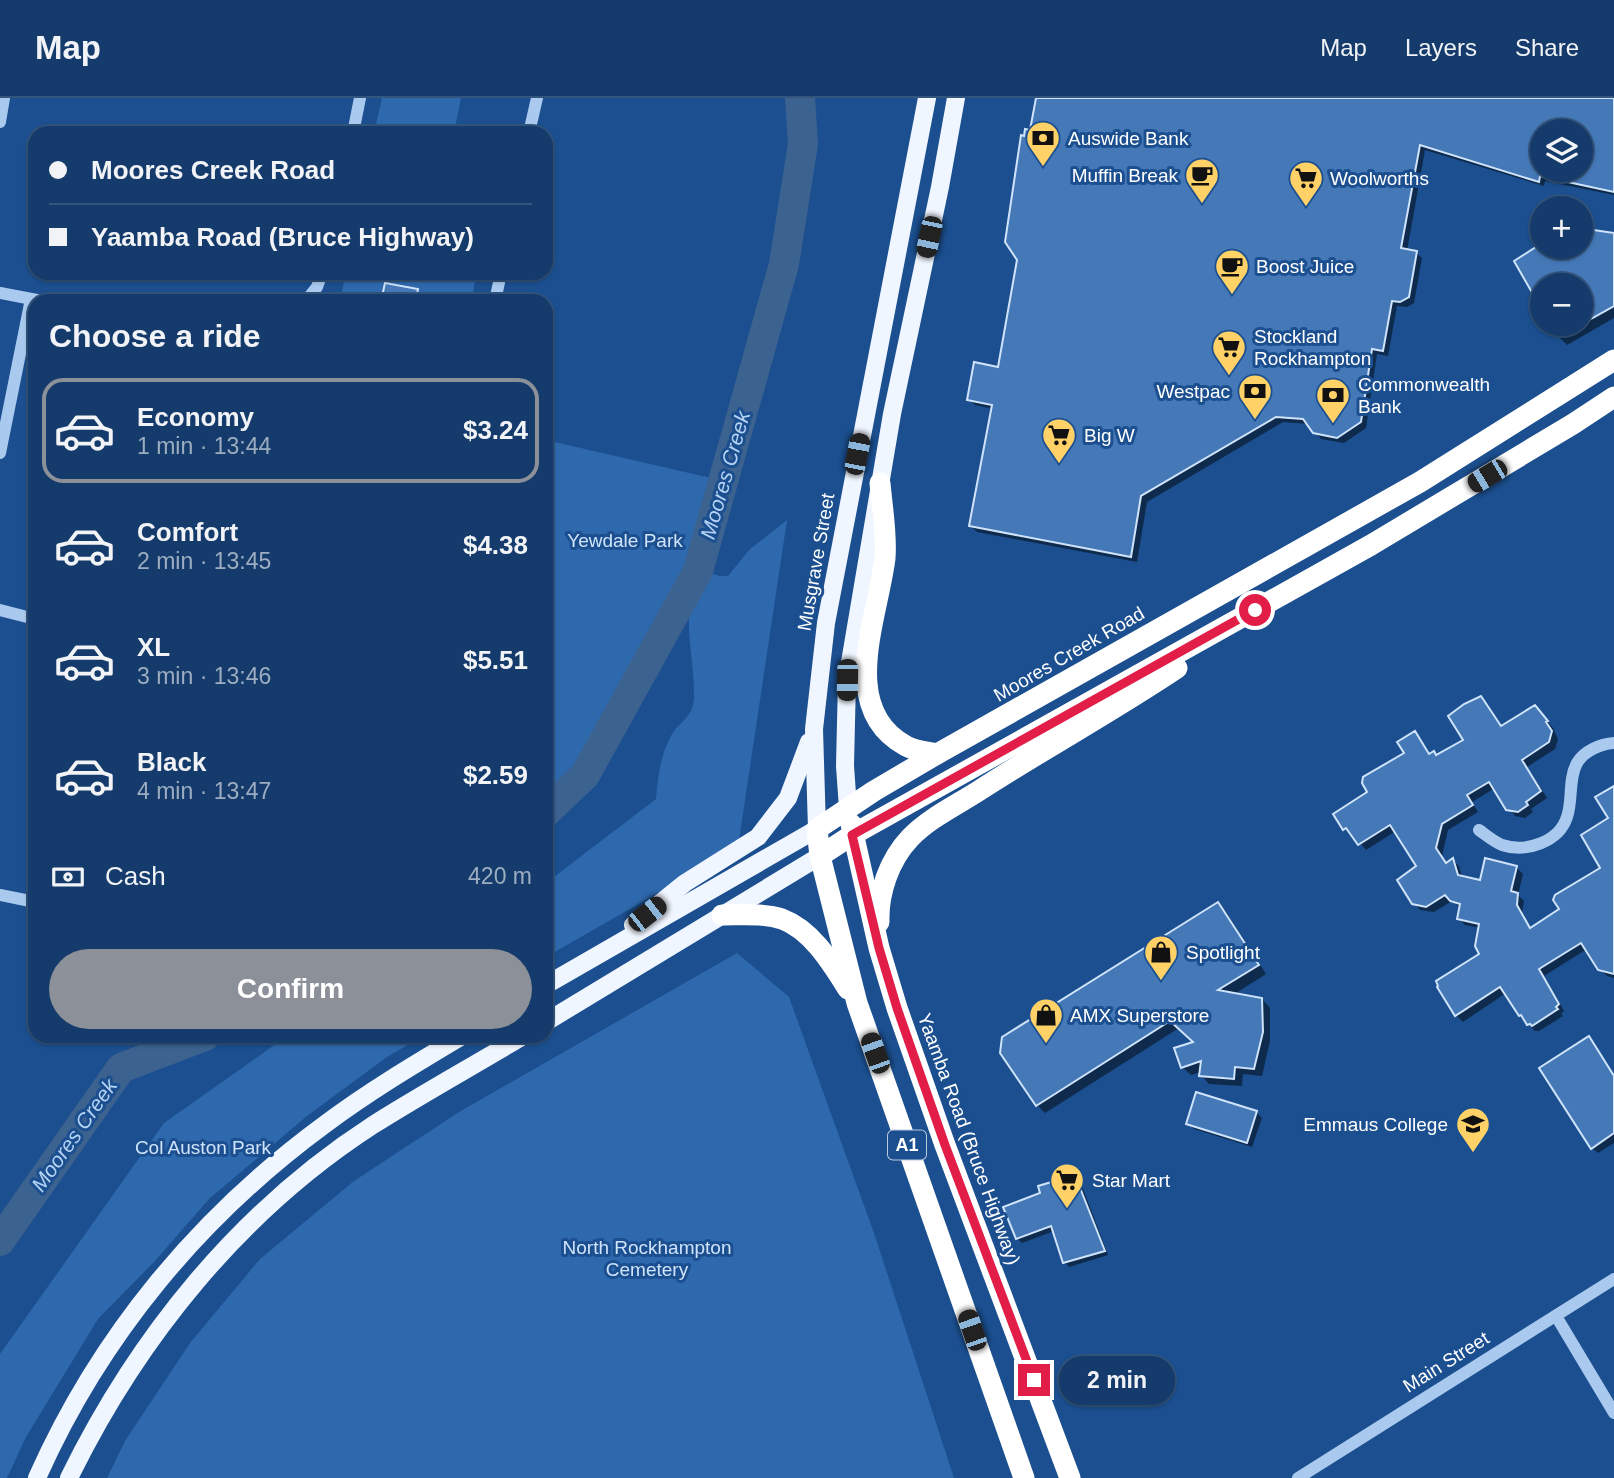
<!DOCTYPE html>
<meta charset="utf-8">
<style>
:root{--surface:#143b6b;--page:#1d4271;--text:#f1f3f6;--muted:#9dadc1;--line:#33557e;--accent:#8c9099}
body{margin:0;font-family:Arial,sans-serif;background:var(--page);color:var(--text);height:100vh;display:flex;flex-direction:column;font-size:26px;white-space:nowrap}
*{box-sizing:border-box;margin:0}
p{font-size:23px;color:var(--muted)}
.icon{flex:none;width:38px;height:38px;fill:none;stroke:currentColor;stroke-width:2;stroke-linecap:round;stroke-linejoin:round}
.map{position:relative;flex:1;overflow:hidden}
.side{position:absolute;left:28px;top:196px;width:525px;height:749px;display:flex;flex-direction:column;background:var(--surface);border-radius:21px;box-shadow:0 2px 5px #0004,0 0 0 2px var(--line)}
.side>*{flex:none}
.hud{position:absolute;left:28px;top:28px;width:525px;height:154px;border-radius:21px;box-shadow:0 2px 5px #0004,0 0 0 2px var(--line);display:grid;align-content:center;height:154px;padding:0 21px;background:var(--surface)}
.buttons{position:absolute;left:1530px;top:21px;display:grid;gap:14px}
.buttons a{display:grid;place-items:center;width:63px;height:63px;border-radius:50%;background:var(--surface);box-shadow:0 2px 5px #0004,0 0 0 2px var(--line);font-size:35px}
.end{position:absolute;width:32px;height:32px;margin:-16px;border:9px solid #e11d48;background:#fff;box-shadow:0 0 0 4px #fff}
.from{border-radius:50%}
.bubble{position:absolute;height:49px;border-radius:24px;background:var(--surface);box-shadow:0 2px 5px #0004,0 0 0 2px var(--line);font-size:23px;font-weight:700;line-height:49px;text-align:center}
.car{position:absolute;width:21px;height:42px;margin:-21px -10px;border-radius:9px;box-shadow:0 0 5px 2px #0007;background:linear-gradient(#222 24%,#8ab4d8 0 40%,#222 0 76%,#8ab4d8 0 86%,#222 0)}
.hud b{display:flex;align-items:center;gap:24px;height:66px;font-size:26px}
.hud b+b{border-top:2px solid var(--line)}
.hud i{width:18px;height:18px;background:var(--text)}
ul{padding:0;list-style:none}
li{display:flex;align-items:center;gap:21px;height:105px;margin:0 14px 10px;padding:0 7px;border:4px solid transparent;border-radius:21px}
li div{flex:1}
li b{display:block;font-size:26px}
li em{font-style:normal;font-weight:700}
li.active{border-color:var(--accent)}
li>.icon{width:63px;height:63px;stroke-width:1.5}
h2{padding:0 21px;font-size:32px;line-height:84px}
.pay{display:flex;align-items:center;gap:18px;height:77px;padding:0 21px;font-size:26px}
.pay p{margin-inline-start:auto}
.primary-button{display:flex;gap:14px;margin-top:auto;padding:14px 21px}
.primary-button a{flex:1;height:80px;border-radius:42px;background:var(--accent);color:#fff;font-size:28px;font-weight:700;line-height:80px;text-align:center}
header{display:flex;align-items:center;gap:42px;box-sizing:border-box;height:98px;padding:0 35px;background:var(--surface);border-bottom:2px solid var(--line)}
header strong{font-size:33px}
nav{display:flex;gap:38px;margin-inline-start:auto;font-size:24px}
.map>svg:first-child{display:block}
.green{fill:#2e69ad}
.shadow{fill:#0007;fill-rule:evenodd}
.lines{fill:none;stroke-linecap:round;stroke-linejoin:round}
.river{stroke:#3c6290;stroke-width:30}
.building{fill:#4478b7;stroke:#cfe3fa;stroke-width:2;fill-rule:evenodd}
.minor{stroke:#a9c9ee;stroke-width:12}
.major{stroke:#f0f6ff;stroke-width:18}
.highway{stroke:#fff;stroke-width:21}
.route{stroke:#e11d48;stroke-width:9}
.labels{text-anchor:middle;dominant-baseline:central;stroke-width:6;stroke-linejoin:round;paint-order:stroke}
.shield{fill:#1b4f8f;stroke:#bbcadd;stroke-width:2}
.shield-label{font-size:18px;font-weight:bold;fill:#fff}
.poi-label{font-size:19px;fill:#fff;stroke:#1b4f8f;text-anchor:start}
.park-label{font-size:19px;fill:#cfe3fa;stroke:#1b4f8f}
.street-label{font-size:19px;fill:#fff;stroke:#1b4f8f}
.water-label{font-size:21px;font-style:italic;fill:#b5d3f5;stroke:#1b4f8f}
</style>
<header>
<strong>Map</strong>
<nav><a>Map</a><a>Layers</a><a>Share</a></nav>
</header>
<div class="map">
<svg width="1614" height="1380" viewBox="0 0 1614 1380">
<rect width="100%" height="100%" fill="#1b4f8f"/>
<g class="green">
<polygon points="382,0 461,0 454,35 374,35"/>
<polygon points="346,175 477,175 471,203 340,203"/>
<polygon points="546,342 724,383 698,474 585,677 546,714"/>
<path d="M787,422L738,749L546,859V785L656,701C658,679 660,658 671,638C679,623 694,620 694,598C695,559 677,506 703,472L719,478H728L749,452Z"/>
<polygon points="737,855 789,899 875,1138 954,1380 107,1380 125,1343 190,1245 260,1161 354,1083 459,1014"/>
<polygon points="293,938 423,938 387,959 307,1018 209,1101 154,1164 98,1221 26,1339 7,1380 0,1380 0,1256 164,1025 280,943"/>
</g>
<g class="shadow">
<path d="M1038,0H1614V97L1545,83L1544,88L1425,52L1407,153L1416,155L1422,160L1414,205L1407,209L1397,208L1388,258L1377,256L1366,330L1344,345L1321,341L1309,326L1283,324L1147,404L1137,464L977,434L971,428L993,311L975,307L969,301L1000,271L1019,162L1032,34ZM1542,33H1580V72H1542Z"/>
<polygon points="1614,137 1614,220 1567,247 1559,239 1551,226 1580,226 1580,187 1542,187 1517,164 1542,147 1580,149"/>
<polygon points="417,193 423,199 422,203 383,203"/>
<polygon points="1481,600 1502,629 1541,615 1553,630 1558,641 1555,651 1527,669 1547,700 1531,711 1533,714 1525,720 1515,718 1495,690 1472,704 1478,714 1448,732 1442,758 1447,766 1453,762 1459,768 1462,779 1481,784 1516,769 1523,776 1518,797 1524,803 1522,815 1532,831 1561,812 1602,770 1614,690 1614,880 1607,878 1600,871 1587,851 1544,878 1564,913 1561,916 1563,918 1539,933 1535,933 1520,917 1506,895 1463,924 1456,917 1439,889 1481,856 1480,830 1465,827 1459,821 1461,810 1452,803 1434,814 1420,812 1413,804 1418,769 1396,733 1366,752 1353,736 1345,731 1370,694 1406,655 1415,635 1430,657 1437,659 1466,642"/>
<polygon points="1217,806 1226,814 1266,876 1233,897 1262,901 1270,910 1270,943 1262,978 1243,976 1242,988 1209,986 1201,977 1201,974 1191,977 1182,969 1196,945 1179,930 1045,1015 1037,1007"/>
<polygon points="1589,940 1614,977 1614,1045 1598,1055 1592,1050"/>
<polygon points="1256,1014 1262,1020 1252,1049 1194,1031 1188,1025"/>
<polygon points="1075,1079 1080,1083 1108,1157 1069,1169 1065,1164 1054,1133 1022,1145 1017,1140"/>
</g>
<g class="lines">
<g class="river">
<polyline points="546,714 585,677 698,473 784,166 803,46 800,0"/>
<polyline points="0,1143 121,970 205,938"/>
</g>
</g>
<g class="building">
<path d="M1036,0H1614V94L1540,78L1539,84L1420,47L1401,150L1417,153L1409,199L1400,204L1392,203L1383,253L1372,251L1361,324L1337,340L1313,335L1303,321L1276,319L1141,398L1131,459L969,428L992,307L967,302L974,264L998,269L1017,162L1005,144L1021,37L1024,38L1025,31L1030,32ZM1542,33H1580V72H1542Z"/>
<polygon points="1580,130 1614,135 1614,208 1580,227 1580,187 1542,187 1542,212 1514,163 1536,149 1580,149"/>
<polygon points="385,185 418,191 416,203 381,203"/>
<polygon points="1481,598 1501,628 1535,607 1548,623 1546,624 1552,633 1549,644 1522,662 1541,693 1526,704 1528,707 1518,714 1506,712 1489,684 1467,697 1473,707 1442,726 1436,750 1446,765 1453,760 1458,777 1480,782 1485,760 1517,768 1511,793 1518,795 1517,807 1530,830 1559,811 1553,802 1555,797 1600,770 1581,737 1608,720 1595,699 1614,688 1614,876 1598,872 1581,845 1539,871 1559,906 1556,909 1558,911 1532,928 1530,926 1527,927 1521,917 1519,918 1500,889 1455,918 1437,889 1438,888 1436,883 1479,856 1475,848 1479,826 1457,821 1460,806 1450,803 1445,797 1426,809 1412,806 1397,782 1416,768 1390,727 1358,747 1346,730 1343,732 1333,716 1367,694 1362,685 1363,679 1404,655 1397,644 1415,633 1429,656 1434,653 1436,657 1463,642 1448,618 1464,606"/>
<polygon points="1218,804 1259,867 1218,892 1262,900 1263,934 1254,971 1235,969 1234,981 1199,978 1201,963 1181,970 1174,950 1193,944 1170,923 1036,1008 1000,955 1002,939"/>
<polygon points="1589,938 1614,978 1614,1035 1591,1051 1539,970"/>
<polygon points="1196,994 1257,1013 1247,1045 1186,1026"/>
<polygon points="1075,1077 1105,1153 1063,1165 1051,1128 1016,1141 1003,1109 1040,1095 1038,1088"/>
</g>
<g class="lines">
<g class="minor">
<polyline points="0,24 4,0"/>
<polyline points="353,35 360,0"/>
<polyline points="529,35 537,0"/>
<polyline points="0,195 42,203"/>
<polyline points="306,203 317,189 322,175"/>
<polyline points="495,203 501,175"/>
<polyline points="0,355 31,201"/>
<polyline points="0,512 35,521"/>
<path d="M1479,732C1486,737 1494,744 1502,747C1526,755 1559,744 1567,719C1573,702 1568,681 1577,665C1584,653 1600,646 1614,645"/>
<polyline points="0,797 35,804"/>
<polyline points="1556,1218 1614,1315"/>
<polyline points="1298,1380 1614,1181"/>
</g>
<g class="major">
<polyline points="848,710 845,668 847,582 892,316 940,89 956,0"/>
<polyline points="633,827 685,785 758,739 788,700 809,644"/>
<polyline points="546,887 817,731 814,631 826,525 927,0"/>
<polyline points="546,924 820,758"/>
<path d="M37,1380C100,1238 199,1119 324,1027C368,994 415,966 462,938"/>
<path d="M69,1380C138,1239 240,1113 373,1027C422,996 473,968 523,938"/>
</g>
<g class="highway">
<path d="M880,385C882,409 887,436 885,460C878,519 837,611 906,648C915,653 927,654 937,656"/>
<polyline points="851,726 879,850 897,910 945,1047 1070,1380"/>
<polyline points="820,758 852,737 1371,447 1573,326 1614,299"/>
<path d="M722,817C742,817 764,815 782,821C812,832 832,866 848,891"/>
<path d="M879,824C878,795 889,762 910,740C929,720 957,707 980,692C1045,650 1113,613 1177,570"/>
<polyline points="1024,1380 857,905 820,758 817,731 874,693 937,656 1420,384 1614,262"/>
</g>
</g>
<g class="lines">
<polyline class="route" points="1034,1282 945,1047 897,910 879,850 852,737 1255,512"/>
</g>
<defs>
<g id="bank-pin" transform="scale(1.75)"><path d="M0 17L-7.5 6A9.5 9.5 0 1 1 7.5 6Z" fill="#ffd166" stroke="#1b4f8f"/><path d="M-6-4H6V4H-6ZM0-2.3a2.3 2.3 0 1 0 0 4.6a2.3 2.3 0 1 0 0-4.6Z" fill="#111"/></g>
<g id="cafe-pin" transform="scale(1.75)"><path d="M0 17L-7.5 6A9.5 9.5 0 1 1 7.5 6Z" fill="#ffd166" stroke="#1b4f8f"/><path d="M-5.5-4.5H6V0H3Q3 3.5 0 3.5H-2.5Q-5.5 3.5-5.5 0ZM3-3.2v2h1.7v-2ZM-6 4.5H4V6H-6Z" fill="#111"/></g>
<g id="supermarket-pin" transform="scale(1.75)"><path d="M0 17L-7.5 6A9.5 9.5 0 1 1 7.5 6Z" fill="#ffd166" stroke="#1b4f8f"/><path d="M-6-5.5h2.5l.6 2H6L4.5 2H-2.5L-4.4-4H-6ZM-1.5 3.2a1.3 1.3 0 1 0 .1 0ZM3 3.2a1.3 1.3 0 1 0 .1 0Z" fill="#111"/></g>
<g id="shop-pin" transform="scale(1.75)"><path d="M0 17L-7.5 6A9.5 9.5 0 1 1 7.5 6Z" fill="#ffd166" stroke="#1b4f8f"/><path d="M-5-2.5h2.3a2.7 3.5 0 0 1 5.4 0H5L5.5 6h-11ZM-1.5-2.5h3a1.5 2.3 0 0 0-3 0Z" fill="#111"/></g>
<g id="school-pin" transform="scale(1.75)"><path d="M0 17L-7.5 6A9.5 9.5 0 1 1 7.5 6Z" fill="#ffd166" stroke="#1b4f8f"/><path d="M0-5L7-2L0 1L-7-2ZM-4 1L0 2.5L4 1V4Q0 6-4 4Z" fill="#111"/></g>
</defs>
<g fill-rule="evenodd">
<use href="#bank-pin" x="1043" y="40"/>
<use href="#cafe-pin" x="1202" y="77"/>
<use href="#supermarket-pin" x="1306" y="80"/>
<use href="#cafe-pin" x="1232" y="168"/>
<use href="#supermarket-pin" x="1229" y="249"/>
<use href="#bank-pin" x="1255" y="293"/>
<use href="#bank-pin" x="1333" y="297"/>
<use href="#supermarket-pin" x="1059" y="337"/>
<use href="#shop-pin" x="1161" y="854"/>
<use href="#shop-pin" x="1046" y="917"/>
<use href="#school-pin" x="1473" y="1026"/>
<use href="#supermarket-pin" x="1067" y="1082"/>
</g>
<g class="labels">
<rect class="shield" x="888" y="1032.5" width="38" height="29" rx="5"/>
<g class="shield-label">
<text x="907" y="1047">A1</text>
</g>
<g class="poi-label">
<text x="1068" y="40">Auswide Bank</text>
<text x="1178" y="77" text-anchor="end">Muffin Break</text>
<text x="1330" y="80">Woolworths</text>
<text x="1256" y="168">Boost Juice</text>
<text x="1254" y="238">Stockland<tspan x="1254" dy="22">Rockhampton</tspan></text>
<text x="1358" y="286">Commonwealth<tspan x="1358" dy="22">Bank</tspan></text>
<text x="1230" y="293" text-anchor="end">Westpac</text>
<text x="1084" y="337">Big W</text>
<text x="1186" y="854">Spotlight</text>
<text x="1070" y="917">AMX Superstore</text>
<text x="1448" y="1026" text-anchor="end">Emmaus College</text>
<text x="1092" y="1082">Star Mart</text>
</g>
<g class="park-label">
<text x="625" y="442">Yewdale Park</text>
<text x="203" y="1049">Col Auston Park</text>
<text x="647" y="1149">North Rockhampton<tspan x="647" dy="22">Cemetery</tspan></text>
</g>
<g class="street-label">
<text transform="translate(816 464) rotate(-80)">Musgrave Street</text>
<text transform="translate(1069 556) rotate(-30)">Moores Creek Road</text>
<text transform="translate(969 1041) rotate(70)">Yaamba Road (Bruce Highway)</text>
<text transform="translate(1446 1264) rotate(-32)">Main Street</text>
</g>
<g class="water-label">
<text transform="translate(725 377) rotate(-74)">Moores Creek</text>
<text transform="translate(74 1037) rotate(-55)">Moores Creek</text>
</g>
</g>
</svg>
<div class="buttons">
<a><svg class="icon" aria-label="layers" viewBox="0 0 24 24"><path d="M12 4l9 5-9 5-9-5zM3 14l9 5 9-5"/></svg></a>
<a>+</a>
<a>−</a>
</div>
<i class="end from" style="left:1255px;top:512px"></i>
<i class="end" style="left:1034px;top:1282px"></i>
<div class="bubble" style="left:1059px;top:1258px;width:116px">2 min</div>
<i class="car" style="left:929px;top:139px;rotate:192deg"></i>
<i class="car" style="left:857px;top:356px;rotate:11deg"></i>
<i class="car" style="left:1487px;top:378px;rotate:239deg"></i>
<i class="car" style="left:847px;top:582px;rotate:181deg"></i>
<i class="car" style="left:647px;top:816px;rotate:52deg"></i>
<i class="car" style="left:875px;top:955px;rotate:340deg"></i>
<i class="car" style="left:972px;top:1232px;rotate:341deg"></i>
<div class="hud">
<b><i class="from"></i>Moores Creek Road</b>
<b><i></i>Yaamba Road (Bruce Highway)</b>
</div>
<section class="side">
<h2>Choose a ride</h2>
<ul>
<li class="active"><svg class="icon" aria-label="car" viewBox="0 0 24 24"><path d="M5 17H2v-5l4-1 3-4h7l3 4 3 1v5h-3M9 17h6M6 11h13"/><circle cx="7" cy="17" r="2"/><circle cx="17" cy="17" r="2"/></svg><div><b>Economy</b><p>1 min · 13:44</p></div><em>$3.24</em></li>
<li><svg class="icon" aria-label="car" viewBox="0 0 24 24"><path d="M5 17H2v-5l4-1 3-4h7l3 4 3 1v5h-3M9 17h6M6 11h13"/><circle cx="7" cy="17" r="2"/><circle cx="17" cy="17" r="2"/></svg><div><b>Comfort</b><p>2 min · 13:45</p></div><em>$4.38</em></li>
<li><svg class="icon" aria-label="car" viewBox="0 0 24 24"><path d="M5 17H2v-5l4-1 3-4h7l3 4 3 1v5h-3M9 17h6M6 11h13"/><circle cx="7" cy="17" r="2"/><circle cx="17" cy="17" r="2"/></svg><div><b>XL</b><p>3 min · 13:46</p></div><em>$5.51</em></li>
<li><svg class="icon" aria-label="car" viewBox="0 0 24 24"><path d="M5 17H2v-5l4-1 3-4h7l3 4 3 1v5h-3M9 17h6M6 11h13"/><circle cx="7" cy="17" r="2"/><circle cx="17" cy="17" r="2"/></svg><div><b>Black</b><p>4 min · 13:47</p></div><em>$2.59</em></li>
</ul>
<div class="pay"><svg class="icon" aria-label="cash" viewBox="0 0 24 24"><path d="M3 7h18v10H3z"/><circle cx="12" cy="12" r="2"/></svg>Cash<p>420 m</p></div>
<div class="primary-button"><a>Confirm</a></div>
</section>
</div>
